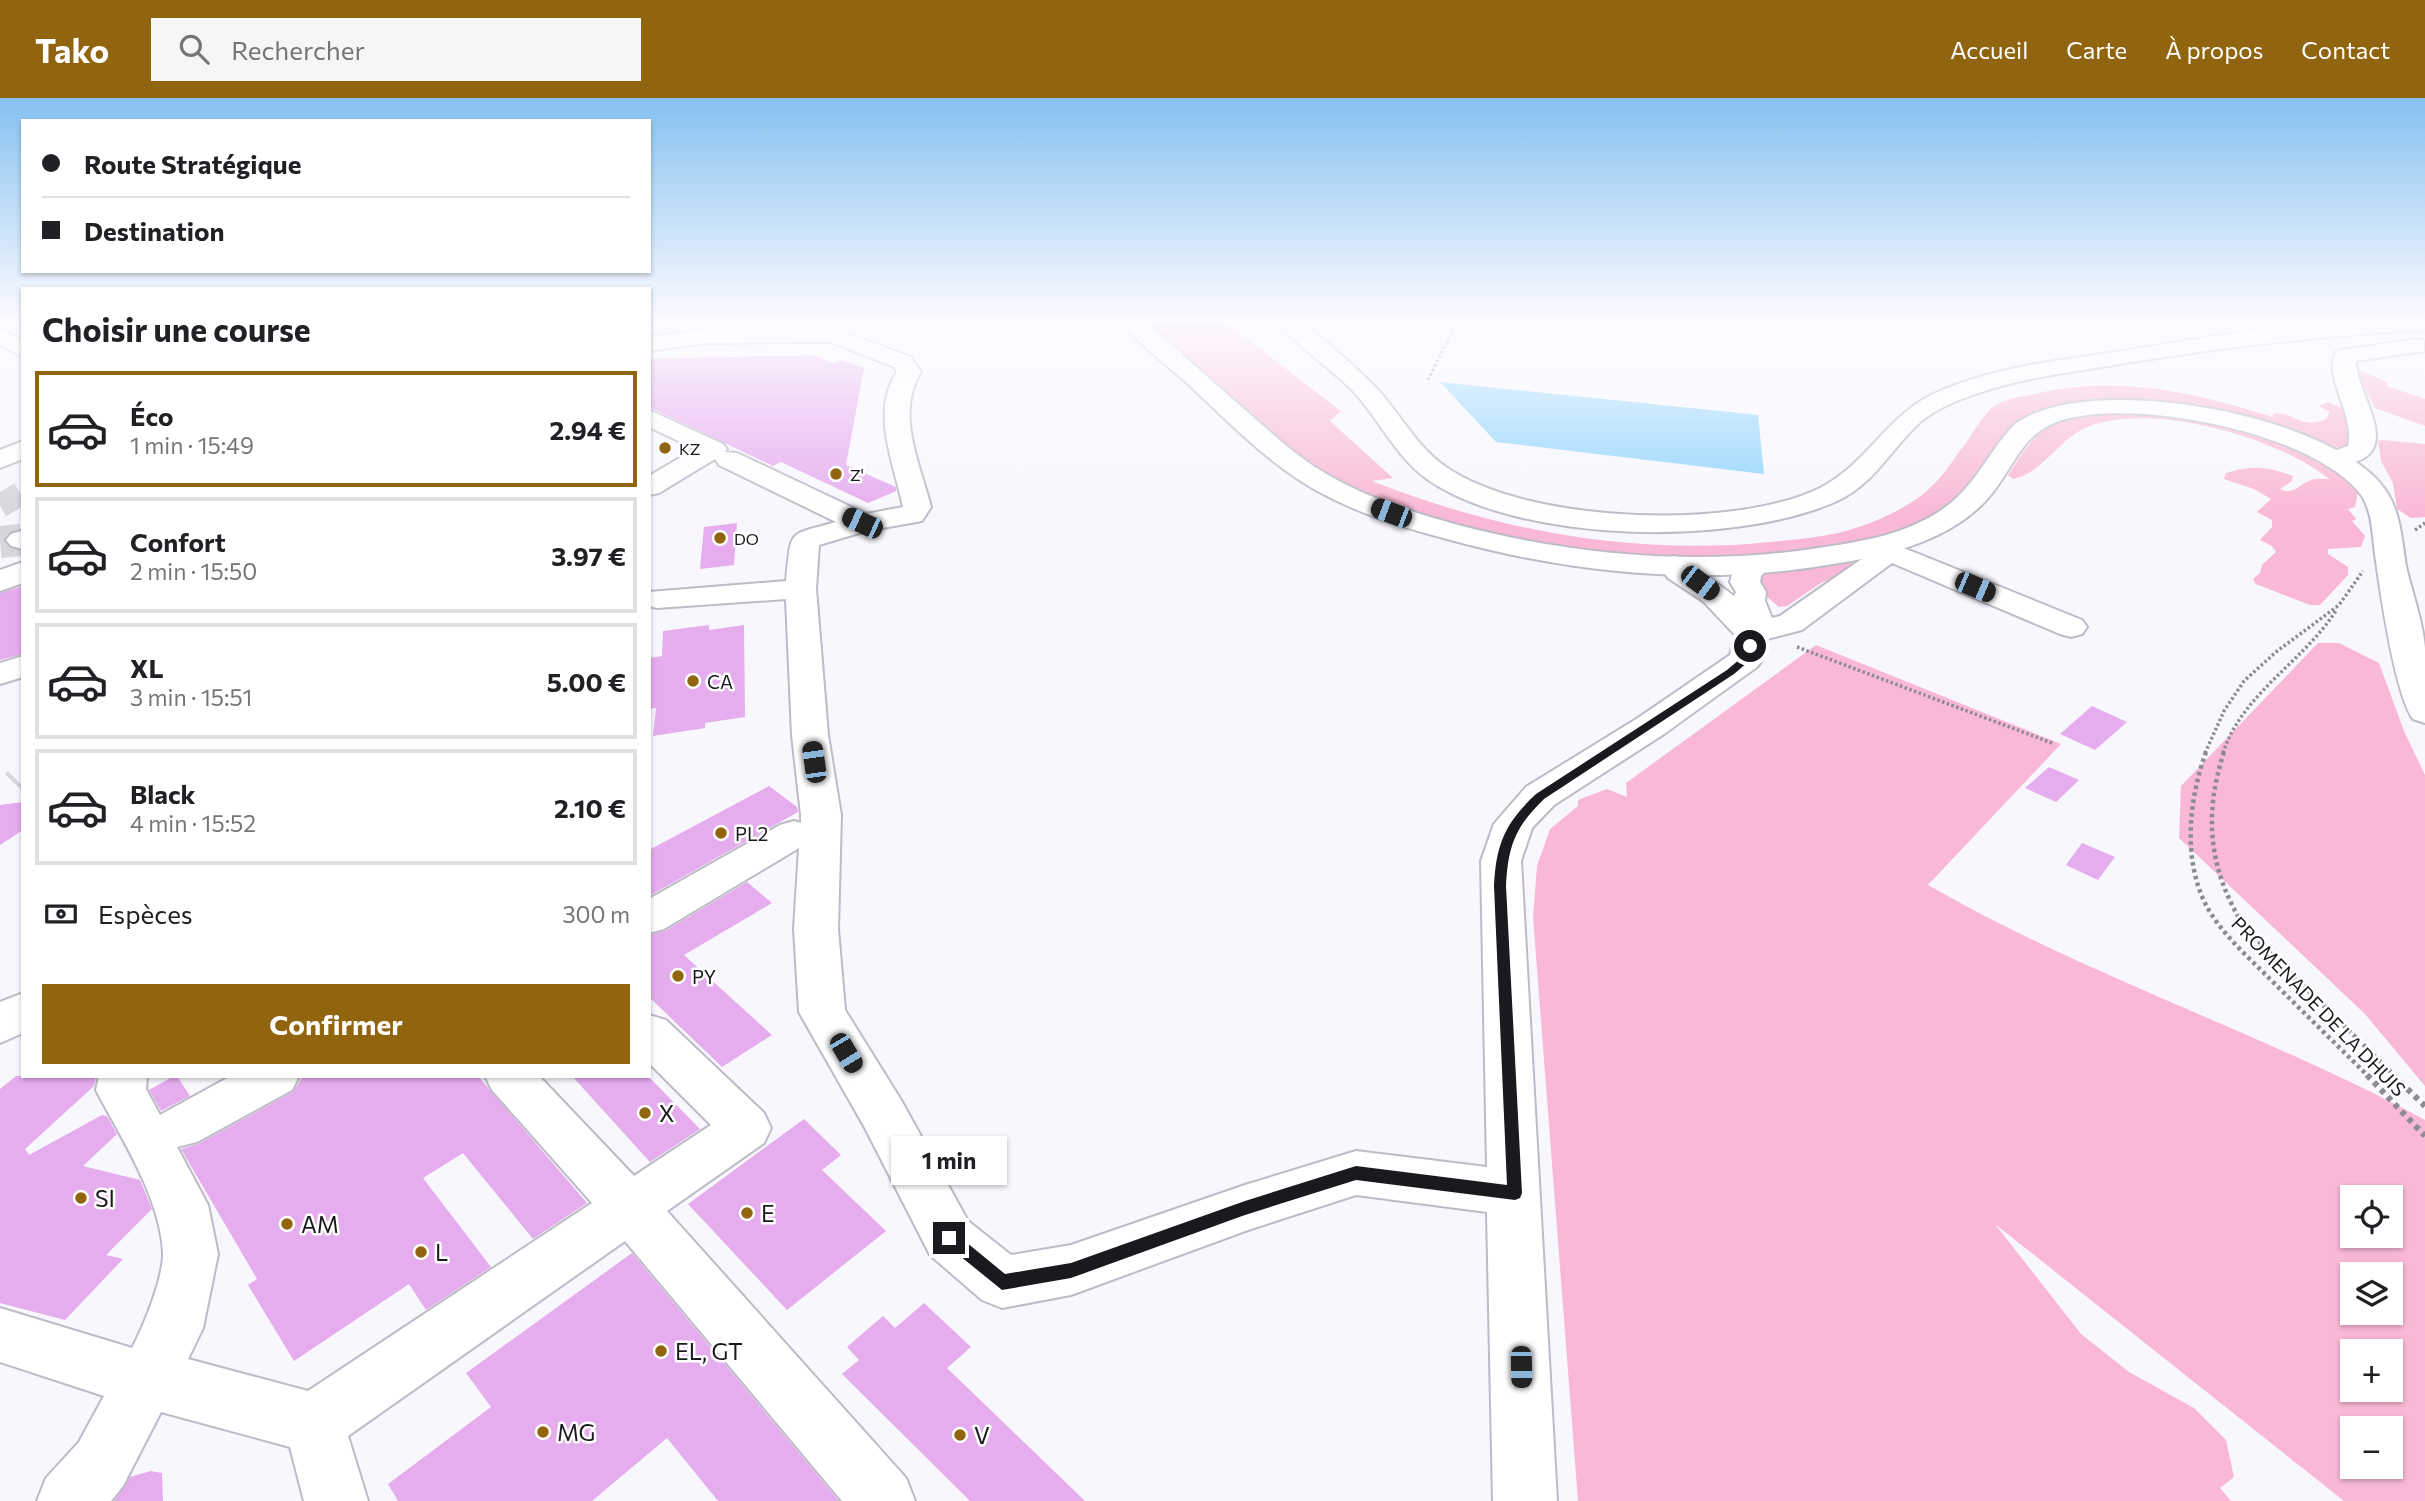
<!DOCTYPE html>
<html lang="fr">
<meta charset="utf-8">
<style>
:root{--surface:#fff;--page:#f6f6f6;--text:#202124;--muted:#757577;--line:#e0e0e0;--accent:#91650f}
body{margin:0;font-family:Commissioner,sans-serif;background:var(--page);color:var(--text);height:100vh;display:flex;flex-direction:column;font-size:26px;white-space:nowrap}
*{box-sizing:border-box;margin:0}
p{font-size:23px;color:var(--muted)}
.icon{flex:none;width:38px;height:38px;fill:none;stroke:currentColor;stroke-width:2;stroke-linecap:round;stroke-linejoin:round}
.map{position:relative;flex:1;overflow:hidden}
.panel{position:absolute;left:21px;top:189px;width:630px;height:791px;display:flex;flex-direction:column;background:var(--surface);border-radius:0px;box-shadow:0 2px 5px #0004}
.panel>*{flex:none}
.guide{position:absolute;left:21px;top:21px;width:630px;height:154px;border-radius:0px;box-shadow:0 2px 5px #0004;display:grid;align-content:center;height:154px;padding:0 21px;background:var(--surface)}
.tools{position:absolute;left:2340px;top:1087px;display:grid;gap:14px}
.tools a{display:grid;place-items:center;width:63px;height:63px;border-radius:0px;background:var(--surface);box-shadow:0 2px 5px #0004;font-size:35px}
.end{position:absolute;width:32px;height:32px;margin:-16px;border:9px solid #1a191d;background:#fff;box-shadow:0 0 0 4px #fff}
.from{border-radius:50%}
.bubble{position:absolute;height:49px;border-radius:0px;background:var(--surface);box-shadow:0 2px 5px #0004;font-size:23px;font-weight:700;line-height:49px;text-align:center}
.car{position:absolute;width:21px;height:42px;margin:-21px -10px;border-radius:9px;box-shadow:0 0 5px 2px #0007;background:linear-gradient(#222 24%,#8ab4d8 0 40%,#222 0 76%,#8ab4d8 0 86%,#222 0)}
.guide b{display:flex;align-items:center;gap:24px;height:66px;font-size:26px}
.guide b+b{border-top:2px solid var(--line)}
.guide i{width:18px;height:18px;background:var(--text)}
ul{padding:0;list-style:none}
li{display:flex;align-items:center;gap:21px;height:116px;margin:0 14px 10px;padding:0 7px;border:4px solid var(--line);border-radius:0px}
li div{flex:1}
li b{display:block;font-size:26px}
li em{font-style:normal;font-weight:700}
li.active{border-color:var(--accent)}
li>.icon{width:63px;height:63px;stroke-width:1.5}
h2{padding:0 21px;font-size:32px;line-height:84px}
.pay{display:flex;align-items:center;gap:18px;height:77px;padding:0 21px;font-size:26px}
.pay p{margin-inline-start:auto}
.action{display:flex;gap:14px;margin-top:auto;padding:14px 21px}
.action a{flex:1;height:80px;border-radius:0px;background:var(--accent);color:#fff;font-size:28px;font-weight:700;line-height:80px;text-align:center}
header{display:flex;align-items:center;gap:42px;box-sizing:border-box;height:98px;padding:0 35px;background:var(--accent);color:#fff}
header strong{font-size:33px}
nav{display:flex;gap:38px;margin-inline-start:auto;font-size:24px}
.search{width:490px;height:63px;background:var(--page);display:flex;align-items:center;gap:18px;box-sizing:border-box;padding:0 24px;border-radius:0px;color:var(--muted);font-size:26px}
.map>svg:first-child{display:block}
.green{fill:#f9b8d5;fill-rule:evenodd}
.water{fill:#91d4fc}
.building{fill:#e5acee}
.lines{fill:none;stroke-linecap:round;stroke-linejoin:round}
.minor-tunnel-far2{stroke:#d7d6dc;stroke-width:24;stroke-dasharray:24 12;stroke-linecap:butt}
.minor-tunnel-far1{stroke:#d7d6dc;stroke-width:32;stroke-dasharray:32 16;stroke-linecap:butt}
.minor-tunnel{stroke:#d7d6dc;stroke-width:42;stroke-dasharray:42 21;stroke-linecap:butt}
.minor-casing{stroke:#bdbbc6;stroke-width:4}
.major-casing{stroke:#bdbbc6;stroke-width:4}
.path-far3{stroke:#8c8b91;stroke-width:2.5;stroke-dasharray:2.5 2.5;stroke-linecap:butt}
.path-far2{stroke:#8c8b91;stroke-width:3.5;stroke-dasharray:2.5 2.5;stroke-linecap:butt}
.path-far1{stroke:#8c8b91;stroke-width:4.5;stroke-dasharray:3.5 3.5;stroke-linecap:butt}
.path{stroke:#8c8b91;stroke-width:6;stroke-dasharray:5 5;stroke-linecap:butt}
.minor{fill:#fff;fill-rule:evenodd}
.major{fill:#fff;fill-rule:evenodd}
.route{fill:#1a191d}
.poi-dot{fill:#91650f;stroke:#fff;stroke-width:2.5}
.labels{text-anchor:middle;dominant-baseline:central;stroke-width:5;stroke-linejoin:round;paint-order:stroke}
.far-poi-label{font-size:16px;fill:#1a191d;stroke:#fff;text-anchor:start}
.poi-label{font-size:19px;fill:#1a191d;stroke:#fff;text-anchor:start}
.street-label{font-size:19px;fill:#1a191d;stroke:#fff}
.near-poi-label{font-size:23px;fill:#1a191d;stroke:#fff;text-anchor:start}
</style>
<header>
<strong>Tako</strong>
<div class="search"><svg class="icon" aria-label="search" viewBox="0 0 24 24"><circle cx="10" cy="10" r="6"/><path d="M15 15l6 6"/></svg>Rechercher</div>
<nav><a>Accueil</a><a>Carte</a><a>À propos</a><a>Contact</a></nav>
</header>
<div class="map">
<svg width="2425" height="1403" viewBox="0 0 2425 1403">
<rect width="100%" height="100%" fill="#f8f7fe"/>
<g class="green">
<path d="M1140,223H1224L1341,313L1330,323L1393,380L1372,383C1499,433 1634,458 1770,444C1799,441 1831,439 1859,429C1883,421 1914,406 1932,388C1946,375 1956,357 1968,342C1975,332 1984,315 1994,308C2003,302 2022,298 2034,296C2117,276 2194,294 2273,319V316C2292,311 2299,333 2326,321L2330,314L2319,308L2328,304L2348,313L2358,338L2348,349C2327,352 2310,341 2290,336C2217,320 2133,293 2058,307C2003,316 2000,351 1968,388C1953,406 1934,418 1913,426C1778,481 1574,462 1437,422C1406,413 1372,403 1343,387C1267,345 1205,280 1140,223Z"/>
<polygon points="2356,271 2387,284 2387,288 2425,301 2425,328 2375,310 2363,286 2353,273"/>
<path d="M2109,313C2130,314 2152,315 2173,317C2226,322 2327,351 2358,394L2355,409L2348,411L2356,421L2352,423L2365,438L2361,449L2328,451V456L2348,469V477L2320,507H2310L2256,486L2253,481L2260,475L2262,467L2276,454L2272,448L2260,442L2272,429V422L2257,414L2271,401L2254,391L2224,381L2226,375C2252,367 2267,368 2293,378L2292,383L2280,391C2294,398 2299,386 2311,382C2316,380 2324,381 2329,381C2277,339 2146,301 2083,331C2058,343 2041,376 2013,381L2008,377C2044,322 2045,325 2109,313Z"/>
<polygon points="2382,342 2425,346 2425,419 2411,420 2397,411 2393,385 2381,363 2378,343"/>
<polygon points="1847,464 1856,466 1857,470 1821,485 1787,508 1779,509 1760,493 1760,480 1773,473"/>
<polygon points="2318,545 2339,545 2379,565 2404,633 2425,677 2425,988 2365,916 2179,740 2181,688"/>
<path d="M1816,547L2061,646L1928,787C2086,878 2264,935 2425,1022V1403H2344L1995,1126L2081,1236L2129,1274L2194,1310L2226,1342L2234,1379L2220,1390L2231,1403H1578L1533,819L1537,768L1550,731L1578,708V702L1607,691L1627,699L1626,685ZM2352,1099H2390V1138H2352ZM2352,1176H2390V1214H2352ZM2352,1253H2390V1292H2352ZM2352,1330H2390V1368H2352Z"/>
</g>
<polygon class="water" points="1440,284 1758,317 1764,376 1496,344"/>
<g class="building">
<polygon points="813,257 833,265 842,262 864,270 846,367 896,389 896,393 868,405 781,364 773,368 649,309 649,261"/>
<polygon points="737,425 734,467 700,471 704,429"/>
<polygon points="23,488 23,556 0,562 0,495"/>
<polygon points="709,527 709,532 744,527 745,619 705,625 705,630 653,638 656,610 649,611 649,560 662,558 663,533"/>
<polygon points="2092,608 2127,624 2095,652 2060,636"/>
<polygon points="2049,669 2079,682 2056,704 2025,690"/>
<polygon points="769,688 797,709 798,714 649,798 649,752"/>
<polygon points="23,704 23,732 0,747 0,707"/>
<polygon points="2082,745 2115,759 2098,782 2066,767"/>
<polygon points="747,784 772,805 684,857 772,937 722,969 649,899 649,837 665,833"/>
<polygon points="16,978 96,978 94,988 25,1051 29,1057 102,1017 107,1018 117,1036 83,1068 140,1082 152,1111 106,1157 123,1161 65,1222 0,1205 0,991"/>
<polygon points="174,978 177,978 190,998 161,1013 149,992"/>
<polygon points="303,978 478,978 587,1105 533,1141 463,1055 423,1080 491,1169 426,1212 409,1186 294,1263 248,1187 257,1181 181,1051 198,1046 293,994"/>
<polygon points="572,978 648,978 700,1031 650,1064"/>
<polygon points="804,1021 841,1057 822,1072 886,1133 787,1212 688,1106"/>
<polygon points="632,1155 839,1403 718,1403 667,1340 592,1403 398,1403 388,1386 491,1309 466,1275"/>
<polygon points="924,1205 971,1249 947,1270 1085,1403 970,1403 842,1276 859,1262 847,1249 883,1218 895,1230"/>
<polygon points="151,1373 162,1375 163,1403 114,1403 130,1379"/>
</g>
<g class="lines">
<polyline class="minor-tunnel-far2" points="0,408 23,394"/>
<polyline class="minor-tunnel-far1" points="0,444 21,442"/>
<polyline class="minor-tunnel" points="20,691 23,688"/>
<g class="minor-casing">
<g id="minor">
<path d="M1278,223H1302C1328,246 1356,268 1380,294C1402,319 1418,350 1446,369C1526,425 1733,433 1820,390C1869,365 1888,314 1940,293C1995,269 2056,263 2116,254C2185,243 2255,230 2325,225C2358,222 2392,223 2425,223V232C2324,237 2226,249 2126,265C2074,274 2021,279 1970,298C1950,305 1930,314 1915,329C1889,355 1872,387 1837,403C1735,449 1520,446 1427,381C1396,359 1379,321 1353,293C1330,269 1298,250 1278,223Z"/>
<path d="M834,230L911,259L921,274C895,315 920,366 931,409L922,423L866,433L819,447L816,491L828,637L841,717L838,831L845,912L901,1002L968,1123L1011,1157L1071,1147L1245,1087L1356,1053L1487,1069L1481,763L1494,726L1526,689L1638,620L1730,557L1735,537L1703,503L1668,480L1659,467L1663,461L1674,458L1685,461L1734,498L1736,494L1730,484C1734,464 1749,455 1769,460L1773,466L1761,478L1760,484L1766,494L1765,503L1772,520L1780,518L1863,460L1864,449L1869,443L1879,440L2082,522L2087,529L2082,536L2071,539L2060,536L1892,465L1802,532L1767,541L1762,562L1757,569L1664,636L1554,707L1532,730L1521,763L1557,1403H1493L1487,1114L1356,1097L1248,1132L1071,1197L1002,1210L982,1202L930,1157L865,1030L799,914L794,831L799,750L664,831L649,835V801L780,727L794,723L801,725V717L792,637L786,501L657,510L649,508V494L786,483C792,430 786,438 836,424L719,367L715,361L659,395L649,397V378L695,351L649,329V312L723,346L727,351L725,354L737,355L866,416L903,409C894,365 870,314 897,274L894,269L831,244L707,245L649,253V239L707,231Z"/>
<polygon points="0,231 23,242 23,259 0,247"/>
<path d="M2416,241L2424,243V253L2356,263C2355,292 2400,347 2358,363C2346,367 2338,371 2326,368L2322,362L2326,356L2348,348C2356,318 2321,276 2337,253Z"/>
<polygon points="23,343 23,361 0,370 0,352"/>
<polygon points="21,433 23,451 11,448 6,442 11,436"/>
<polygon points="23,464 23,485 0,493 0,472"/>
<polygon points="23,558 23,579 0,586 0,565"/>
<polygon points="23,895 23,935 0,945 0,904"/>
<path d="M649,917L666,922L764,1015L771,1030L764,1045L667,1113L906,1380L915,1403H842L625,1143L348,1338L368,1403H304L290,1349L161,1314L123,1388L111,1403H37L46,1380L79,1344L104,1298L0,1264V1210L132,1250C144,1228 164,1178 163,1154C160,1099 121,1040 96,992L99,978H147L146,991L160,1017L231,978H299L292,992L197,1044L177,1049L208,1107L218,1156L203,1230L188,1261L308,1293L592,1105L492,992L485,978H539L634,1078L711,1027L649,965Z"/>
</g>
</g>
<g class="major-casing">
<path id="major" d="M1120,223H1144C1180,254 1215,286 1251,317C1276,339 1301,362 1330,378C1370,401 1415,415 1458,427C1577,458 1703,469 1825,449C1865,443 1905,436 1940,413C1977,388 1986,356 2015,326C2088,271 2342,317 2388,396C2401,418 2402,444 2406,468C2412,495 2423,523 2425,550C2425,575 2425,600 2425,625L2413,621C2395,596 2381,498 2376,463C2372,441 2374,411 2358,393C2308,334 2139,301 2066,321C2021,333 2016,367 1989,399C1971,420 1947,434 1922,444C1891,456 1859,462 1827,467C1700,488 1570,475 1447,441C1405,430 1363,417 1325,397C1272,370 1229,324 1186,284C1164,265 1139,246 1120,223Z"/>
</g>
<polyline class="path-far3" points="1428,282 1457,223"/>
<g class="path-far2">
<polyline points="2415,432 2425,425"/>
<polyline points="1797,549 2052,645"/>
<polyline points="2205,655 2224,613 2244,583 2276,554 2339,507 2363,473"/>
<path d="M2223,655C2243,594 2304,564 2337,511"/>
</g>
<g class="path-far1">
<path d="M2206,654C2189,701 2182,762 2207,809C2223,837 2248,859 2270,881C2303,914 2336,946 2368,978"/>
<path d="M2224,654C2203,718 2209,773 2245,830L2395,978"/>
</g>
<g class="path">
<polyline points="2367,977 2425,1038"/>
<polyline points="2393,977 2425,1008"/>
</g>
<use href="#minor" class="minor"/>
<use href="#major" class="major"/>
</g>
<linearGradient id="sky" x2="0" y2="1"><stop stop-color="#85c1f0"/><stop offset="0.53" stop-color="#fcfbff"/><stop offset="1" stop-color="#fcfbff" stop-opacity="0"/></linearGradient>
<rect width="2425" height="419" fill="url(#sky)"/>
<path class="route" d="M1747,546L1755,548L1748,564L1734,576L1544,701C1515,729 1508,748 1506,788L1522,1095L1520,1100L1515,1102L1356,1082L1245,1117L1071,1180L1002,1192L944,1145L941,1140L944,1135H955L1005,1176L1071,1165L1245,1103L1356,1068L1507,1087L1494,788C1496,746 1505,725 1536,696L1727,572L1740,561Z"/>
<g class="poi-dot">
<circle cx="665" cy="350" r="7"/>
<circle cx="836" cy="376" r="7"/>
<circle cx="720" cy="440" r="7"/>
<circle cx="693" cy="583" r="7"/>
<circle cx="721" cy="735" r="7"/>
<circle cx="678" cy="878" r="7"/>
<circle cx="645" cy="1015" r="7"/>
<circle cx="81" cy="1100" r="7"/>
<circle cx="747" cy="1115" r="7"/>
<circle cx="287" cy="1126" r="7"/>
<circle cx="421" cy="1154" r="7"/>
<circle cx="661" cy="1253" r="7"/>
<circle cx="543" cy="1334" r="7"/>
<circle cx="960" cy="1337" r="7"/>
</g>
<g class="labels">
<g class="far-poi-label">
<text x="679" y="350">KZ</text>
<text x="850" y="376">Z'</text>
<text x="734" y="440">DO</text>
</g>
<g class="poi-label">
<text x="707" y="583">CA</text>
<text x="735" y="735">PL2</text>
<text x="692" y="878">PY</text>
</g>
<g class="street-label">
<text transform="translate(2319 908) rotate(46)">PROMENADE DE LA DHUIS</text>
</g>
<g class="near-poi-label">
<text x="659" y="1015">X</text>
<text x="95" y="1100">SI</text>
<text x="761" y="1115">E</text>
<text x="301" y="1126">AM</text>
<text x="435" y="1154">L</text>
<text x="675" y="1253">EL, GT</text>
<text x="557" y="1334">MG</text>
<text x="974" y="1337">V</text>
</g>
</g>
</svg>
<div class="tools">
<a><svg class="icon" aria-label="locate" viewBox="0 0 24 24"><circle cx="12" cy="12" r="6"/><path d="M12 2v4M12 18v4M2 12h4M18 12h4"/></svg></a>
<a><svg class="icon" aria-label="layers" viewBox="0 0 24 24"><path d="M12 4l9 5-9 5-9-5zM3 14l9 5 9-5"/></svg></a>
<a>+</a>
<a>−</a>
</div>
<i class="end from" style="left:1750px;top:548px"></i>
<i class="end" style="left:949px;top:1140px"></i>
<div class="bubble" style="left:891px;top:1038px;width:116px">1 min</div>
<i class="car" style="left:1391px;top:415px;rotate:291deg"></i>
<i class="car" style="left:862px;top:425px;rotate:295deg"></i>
<i class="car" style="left:1700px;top:485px;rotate:127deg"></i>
<i class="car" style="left:1975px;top:489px;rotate:113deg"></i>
<i class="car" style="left:814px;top:664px;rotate:352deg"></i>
<i class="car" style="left:846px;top:955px;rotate:149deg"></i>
<i class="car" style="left:1521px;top:1269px;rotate:179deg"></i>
<div class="guide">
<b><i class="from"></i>Route Stratégique</b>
<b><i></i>Destination</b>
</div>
<section class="panel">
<h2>Choisir une course</h2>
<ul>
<li class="active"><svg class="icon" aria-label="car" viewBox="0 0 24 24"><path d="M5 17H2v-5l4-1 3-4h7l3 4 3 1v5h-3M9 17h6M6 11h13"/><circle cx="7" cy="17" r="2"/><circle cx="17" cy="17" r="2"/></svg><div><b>Éco</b><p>1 min · 15:49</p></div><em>2.94 €</em></li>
<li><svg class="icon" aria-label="car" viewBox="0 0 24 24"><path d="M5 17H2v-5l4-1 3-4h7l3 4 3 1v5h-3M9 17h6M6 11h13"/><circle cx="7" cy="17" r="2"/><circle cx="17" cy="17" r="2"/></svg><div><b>Confort</b><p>2 min · 15:50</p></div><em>3.97 €</em></li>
<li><svg class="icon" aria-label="car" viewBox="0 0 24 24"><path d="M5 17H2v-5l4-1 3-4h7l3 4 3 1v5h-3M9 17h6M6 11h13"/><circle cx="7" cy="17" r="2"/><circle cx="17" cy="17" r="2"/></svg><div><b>XL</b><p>3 min · 15:51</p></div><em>5.00 €</em></li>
<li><svg class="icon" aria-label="car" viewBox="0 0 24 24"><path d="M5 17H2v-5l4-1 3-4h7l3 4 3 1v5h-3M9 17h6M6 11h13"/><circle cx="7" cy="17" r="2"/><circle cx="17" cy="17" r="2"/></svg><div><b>Black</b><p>4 min · 15:52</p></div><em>2.10 €</em></li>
</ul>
<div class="pay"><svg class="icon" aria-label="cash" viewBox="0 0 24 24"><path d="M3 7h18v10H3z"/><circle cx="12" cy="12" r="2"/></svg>Espèces<p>300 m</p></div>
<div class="action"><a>Confirmer</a></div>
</section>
</div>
